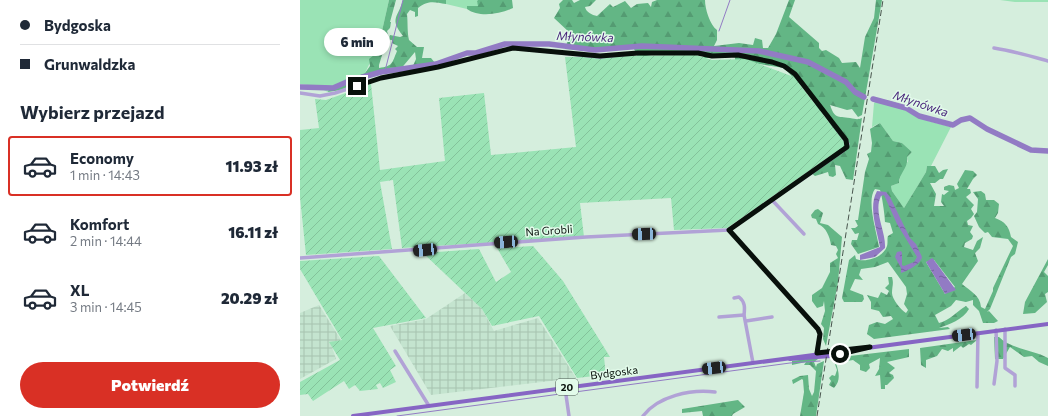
<!DOCTYPE html>
<html lang="pl">
<meta charset="utf-8">
<style>
:root{--surface:#fff;--page:#f6f6f7;--text:#1f2937;--muted:#747a83;--line:#e0e1e3;--accent:#d93025}
body{margin:0;font-family:Commissioner,sans-serif;background:var(--page);color:var(--text);height:100vh;display:flex;flex-direction:column;font-size:15px;white-space:nowrap}
*{box-sizing:border-box;margin:0}
p{font-size:13px;color:var(--muted)}
.icon{flex:none;width:22px;height:22px;fill:none;stroke:currentColor;stroke-width:2;stroke-linecap:round;stroke-linejoin:round}
.map{position:relative;flex:1;overflow:hidden}
.side{display:flex;flex-direction:column;background:var(--surface);width:300px}
.side>*{flex:none}
.top-card{display:grid;align-content:center;height:88px;padding:0 20px;background:var(--surface)}
.end{position:absolute;width:18px;height:18px;margin:-9px;border:5px solid #08100b;background:#fff;box-shadow:0 0 0 2px #fff}
.from{border-radius:50%}
.bubble{position:absolute;height:28px;border-radius:14px;background:var(--surface);box-shadow:0 2px 6px #0003;font-size:13px;font-weight:800;line-height:28px;text-align:center}
.car{position:absolute;width:12px;height:24px;margin:-12px -6px;border-radius:5px;box-shadow:0 0 3px 1px #0007;background:linear-gradient(#222 24%,#8ab4d8 0 40%,#222 0 76%,#8ab4d8 0 86%,#222 0)}
.top-card b{display:flex;align-items:center;gap:14px;height:38px;font-size:15px}
.top-card b+b{border-top:1px solid var(--line)}
.top-card i{width:10px;height:10px;background:var(--text)}
ul{padding:0;list-style:none}
li{display:flex;align-items:center;gap:12px;height:60px;margin:0 8px 6px;padding:0 12px;border:2px solid transparent;border-radius:4px}
li div{flex:1}
li b{display:block;font-size:15px}
li em{font-style:normal;font-weight:800}
li.selected{border-color:var(--accent)}
li>.icon{width:36px;height:36px;stroke-width:1.5}
h2{padding:0 20px;font-size:18px;line-height:48px}
.primary-button{display:flex;gap:8px;margin-top:auto;padding:8px 20px}
.primary-button a{flex:1;height:46px;border-radius:24px;background:var(--accent);color:#fff;font-size:16px;font-weight:800;line-height:46px;text-align:center}
main{display:flex;flex:1;min-height:0}
.map>svg:first-child{display:block}
.industrial{fill:url(#industrial-grid)}
.green{fill:#9ae3b5}
.forest{fill:url(#forest-firs);fill-rule:evenodd}
.garden{fill:url(#garden-furrows)}
.water{fill:url(#water-ripples)}
.lines{fill:none;stroke-linecap:round;stroke-linejoin:round}
.stream{stroke:#927bc4;stroke-width:1}
.river{stroke:#927bc4;stroke-width:5.5}
.minor{stroke:#b1a2d6;stroke-width:3.5}
.major{stroke:#8665c4;stroke-width:4}
.rail{stroke:#48554d;stroke-width:1;stroke-dasharray:6 3;stroke-linecap:butt}
.route{stroke:#08100b;stroke-width:5}
.labels{text-anchor:middle;dominant-baseline:central;stroke-width:3;stroke-linejoin:round;paint-order:stroke}
.shield{fill:#e2fbea;stroke:#49564e;stroke-width:1}
.shield-label{font-size:10px;font-weight:bold;fill:#08100b}
.street-label{font-size:11px;fill:#08100b;stroke:#e2fbea}
.water-label{font-size:12px;font-style:italic;fill:#49257b;stroke:#e2fbea}
</style>
<main>
<section class="side">
<div class="top-card">
<b><i class="from"></i>Bydgoska</b>
<b><i></i>Grunwaldzka</b>
</div>
<h2>Wybierz przejazd</h2>
<ul>
<li class="selected"><svg class="icon" aria-label="car" viewBox="0 0 24 24"><path d="M5 17H2v-5l4-1 3-4h7l3 4 3 1v5h-3M9 17h6M6 11h13"/><circle cx="7" cy="17" r="2"/><circle cx="17" cy="17" r="2"/></svg><div><b>Economy</b><p>1 min · 14:43</p></div><em>11.93 zł</em></li>
<li><svg class="icon" aria-label="car" viewBox="0 0 24 24"><path d="M5 17H2v-5l4-1 3-4h7l3 4 3 1v5h-3M9 17h6M6 11h13"/><circle cx="7" cy="17" r="2"/><circle cx="17" cy="17" r="2"/></svg><div><b>Komfort</b><p>2 min · 14:44</p></div><em>16.11 zł</em></li>
<li><svg class="icon" aria-label="car" viewBox="0 0 24 24"><path d="M5 17H2v-5l4-1 3-4h7l3 4 3 1v5h-3M9 17h6M6 11h13"/><circle cx="7" cy="17" r="2"/><circle cx="17" cy="17" r="2"/></svg><div><b>XL</b><p>3 min · 14:45</p></div><em>20.29 zł</em></li>
</ul>
<div class="primary-button"><a>Potwierdź</a></div>
</section>
<div class="map">
<svg width="748" height="416" viewBox="0 0 748 416">
<defs>
<pattern id="industrial-grid" width="8" height="8" patternUnits="userSpaceOnUse"><rect width="8" height="8" fill="#c4e4cf"/><path d="M0 4h8M4 0v8" fill="none" stroke="#a7c3b0"/></pattern>
<pattern id="forest-firs" width="22" height="20" patternUnits="userSpaceOnUse"><rect width="22" height="20" fill="#63b685"/><path d="M5 1l3.5 6h-7zM16 11l3.5 6h-7z" fill="#549b72"/></pattern>
<pattern id="garden-furrows" width="10" height="10" patternUnits="userSpaceOnUse"><rect width="10" height="10" fill="#9ae3b5"/><path d="M-1 1l2-2M0 10L10 0M9 11l2-2" fill="none" stroke="#83c29a"/></pattern>
<pattern id="water-ripples" width="26" height="14" patternUnits="userSpaceOnUse"><rect width="26" height="14" fill="#927bc4"/><path d="M2 4q2-2 4 0t4 0M15 11q2-2 4 0t4 0" fill="none" stroke="#75639d"/></pattern>
</defs>
<rect width="100%" height="100%" fill="#d5eedd"/>
<g class="industrial">
<polygon points="165,293 182,309 194,331 238,318 276,378 131,395 90,326 126,319"/>
<polygon points="19,305 41,340 32,347 36,359 0,379 0,313"/>
</g>
<g class="green">
<polygon points="0,0 89,0 82,31 83,36 65,73 29,88 28,92 15,86 0,84"/>
<polygon points="146,0 178,0 177,1 179,6 167,6 167,9 146,4"/>
<polygon points="700,0 748,0 748,2 715,2"/>
<path d="M579,99C602,101 610,112 629,119L628,121L651,127L631,166H627L626,172L604,208L592,191L591,186L599,183L601,173L608,161L607,157L612,152L602,143L593,141L580,123L572,127L574,103Z"/>
</g>
<g class="forest">
<path d="M89,0H96L90,22H91L90,28L87,31L89,38L90,35L100,37L103,36C89,18 98,18 103,0H146V4C134,2 128,0 118,8V16L115,17V12L110,10L107,14C108,23 107,31 109,40L117,47H124L122,58H131L135,63L112,68L116,59L115,52L99,71L78,74L41,90L28,92L29,88L65,73L70,66L69,59L74,55L80,43L86,42L79,65V68C93,66 92,63 97,51L95,49L98,46L92,43V40L81,39L83,36L82,31Z"/>
<path d="M178,0H212L213,8C201,14 179,18 167,9V6H178L177,1Z"/>
<path d="M263,0H272L274,3L280,0H296L290,6L285,7C286,12 292,15 297,16L310,4L313,7L325,1L331,8L337,4L348,3L351,7L352,2L357,0H405C405,9 410,25 417,30V40L414,46L439,43L453,45L455,38L462,40L463,48H468L476,34L489,0H495L489,17L519,43V48L522,51L526,50L539,58L542,63L556,62L560,68L565,37L574,18L576,0H582L562,115L558,117L552,109L547,110L530,105C535,119 537,116 550,118C556,119 557,120 562,118L553,180L546,179L540,166L535,165L536,175L533,177L529,176L528,172L515,176L511,173L535,152C532,138 532,116 518,110L511,96L484,68L435,60V57C423,53 416,58 404,58L401,53L377,55L375,52C362,52 351,56 338,57L334,49L292,51L265,49L270,33L254,18L260,8L259,4Z"/>
<path d="M580,123L593,141L602,143L612,152L607,157C609,167 599,173 599,183L591,186L592,191L604,208L626,172L627,166H635L639,173L643,170L648,169L643,179H640L635,183H630L636,194L634,206H644L641,202L642,194L644,195L649,191L644,190V187L649,185L654,186L655,190L659,188L657,184L665,170L673,171L677,175L673,179L667,189H670L671,193L666,197L674,205L671,209L674,214L671,218L667,221L668,225L673,226L670,232L673,236L672,239L665,243L664,247L673,250L677,241L683,237L680,248L675,253L678,261L662,284C670,291 680,295 681,307L685,309L693,291V288L713,246L708,239L692,237L688,232L685,233L679,227L674,216L677,212L678,199L673,192L681,191L685,194L686,200H694L699,204L698,213L695,218C705,222 709,226 711,237L718,242L715,254L711,257L690,309L687,312L689,311L698,321L694,323H683L679,311L673,305V300L666,302L656,300L651,306L635,315L639,323C650,320 656,312 666,306L669,309C663,320 649,324 639,328L648,327L650,329L574,339L567,334L569,325L577,322L585,324L593,319L591,316L583,317L579,311L571,309V302L567,295L578,298L581,292L587,295L589,291L585,288L589,284L588,277H592C594,284 592,286 592,293C592,299 601,310 606,313L608,310L604,304L607,294L606,287L588,262L575,267L561,269L559,275L563,280L555,279L550,290L563,295L564,299L562,302H544L542,298L549,260L555,255L556,259C566,263 584,257 587,246C588,243 587,238 588,236L593,233L590,223L585,222C585,216 582,195 580,190L575,189C566,200 577,233 579,247L558,254L551,244L552,240H557L559,233L555,234L551,228H555L558,226L555,220H558L565,172L569,159L567,154L571,152L572,143L570,129ZM634,260L655,287L645,294L626,262Z"/>
<path d="M518,209L523,213L520,223L528,225L542,237L538,282L526,346L523,339L524,328L521,324L525,311L524,301L523,306L517,308L512,301V295L522,288L530,272V263L538,258L536,254L538,250L536,246L531,245C530,237 526,227 518,224L516,219L512,218L511,215L515,210Z"/>
<polygon points="748,259 748,265 744,272 748,276 748,292 745,294 747,302 735,313 723,314 725,302"/>
<path d="M694,337H699C711,349 733,350 748,358V366L739,362L732,356L724,357L710,347L703,359H695Z"/>
<polygon points="677,340 671,345 669,344 663,348 661,346 653,352 653,348 648,351 642,349 637,356 626,360 626,368 621,365 620,348"/>
<path d="M609,349V357L587,362L595,368L589,373L593,375L594,378L587,385H585V389H581L580,375L575,376L579,369L580,358L569,364L570,368L566,372L560,370V365L553,360L536,363C539,373 541,380 534,388L529,385L531,381L529,378L532,375L535,376L537,370L533,358Z"/>
<polygon points="515,358 518,359 514,362 516,367 517,364 524,361 516,416 500,416 504,392 503,380 502,379 493,384 492,380 500,376 508,375 509,389 512,396 514,392 516,371 510,365 504,365 506,362 492,365 492,361"/>
<polygon points="438,400 445,407 433,414 432,416 403,416 402,411 382,413 382,409"/>
</g>
<g class="garden">
<polygon points="396,55 412,60 446,59 494,77 545,143 543,147 427,228 374,230 371,198 280,203 284,237 102,248 93,180 80,182 92,249 6,255 0,197 0,130 19,128 15,99 26,100 71,84 80,170 145,161 139,98 184,93 191,155 276,147 265,57"/>
<polygon points="233,246 263,281 310,357 304,357 306,376 303,375 277,378 239,316 192,326 182,309 123,253 179,249 196,282 211,272 197,248"/>
<polygon points="79,256 126,318 73,328 96,366 90,370 96,382 83,388 80,383 76,385 78,389 60,391 55,385 49,389 44,381 13,401 8,394 0,395 0,382 40,360 29,342 42,340 0,269 0,261"/>
</g>
<g class="water">
<path d="M577,191L586,192L590,197L610,238L616,244L622,257C621,264 607,271 601,273V268L595,257L597,252L601,251L602,253V265L604,266L614,262L617,257L597,224L584,195L581,196C573,212 586,231 585,248L575,257L560,260V255L580,247C577,230 568,207 577,191Z"/>
<polygon points="632,258 634,260 656,290 645,294 626,262"/>
</g>
<g class="lines">
<g class="stream">
<polyline points="419,31 430,0"/>
<polyline points="85,71 103,0"/>
<polyline points="97,416 490,363 520,361"/>
</g>
<g class="river">
<polyline points="0,87 33,88 49,81 81,72 136,64 167,53 176,53 205,44 249,44 295,50 342,46 459,51 508,62 546,82 555,92 564,97"/>
<polyline points="573,99 606,108 619,116 653,125 661,120 670,118 687,129 731,150 748,151"/>
</g>
<g class="minor">
<path d="M694,48C713,51 730,56 748,61"/>
<polyline points="0,93 20,96 35,93 81,78 138,67 213,48 300,57 338,53 398,53 412,56 439,55 472,62 484,66 495,74 548,144 544,150 429,230"/>
<polyline points="472,200 504,234"/>
<polyline points="429,230 518,329 520,334 516,355"/>
<polyline points="0,258 286,237 429,230"/>
<path d="M434,298L439,297C445,302 445,307 444,315L453,363"/>
<polyline points="419,317 444,315"/>
<polyline points="446,321 472,317"/>
<polyline points="705,329 705,368 715,375 715,386"/>
<polyline points="95,351 129,406"/>
<polyline points="694,384 697,361 696,330"/>
<polyline points="677,387 678,333"/>
<polyline points="265,388 269,416"/>
<path d="M343,416C358,396 391,389 415,392"/>
</g>
<g class="major">
<polyline points="490,359 531,356 551,352"/>
<polyline points="53,416 748,324"/>
</g>
<polyline class="rail" points="517,416 583,0"/>
</g>
<g class="lines">
<polyline class="route" points="57,86 81,78 138,67 213,48 300,56 338,53 398,53 412,56 438,55 472,62 484,66 495,74 546,140 547,147 429,230 518,329 520,334 517,353 570,347 540,354"/>
</g>
<g class="labels">
<rect class="shield" x="256" y="379" width="22" height="16" rx="3"/>
<g class="shield-label">
<text x="267" y="387">20</text>
</g>
<g class="street-label">
<text transform="translate(249 230) rotate(-4)">Na Grobli</text>
<text transform="translate(314 372) rotate(-7)">Bydgoska</text>
</g>
<g class="water-label">
<text transform="translate(285 36) rotate(2)">Młynówka</text>
<text transform="translate(621 103) rotate(19)">Młynówka</text>
</g>
</g>
</svg>
<i class="end from" style="left:540px;top:354px"></i>
<i class="end" style="left:57px;top:86px"></i>
<div class="bubble" style="left:24px;top:28px;width:66px">6 min</div>
<i class="car" style="left:344px;top:234px;rotate:268deg"></i>
<i class="car" style="left:206px;top:242px;rotate:266deg"></i>
<i class="car" style="left:125px;top:250px;rotate:264deg"></i>
<i class="car" style="left:664px;top:335px;rotate:263deg"></i>
<i class="car" style="left:414px;top:368px;rotate:263deg"></i>
</div>
</main>
